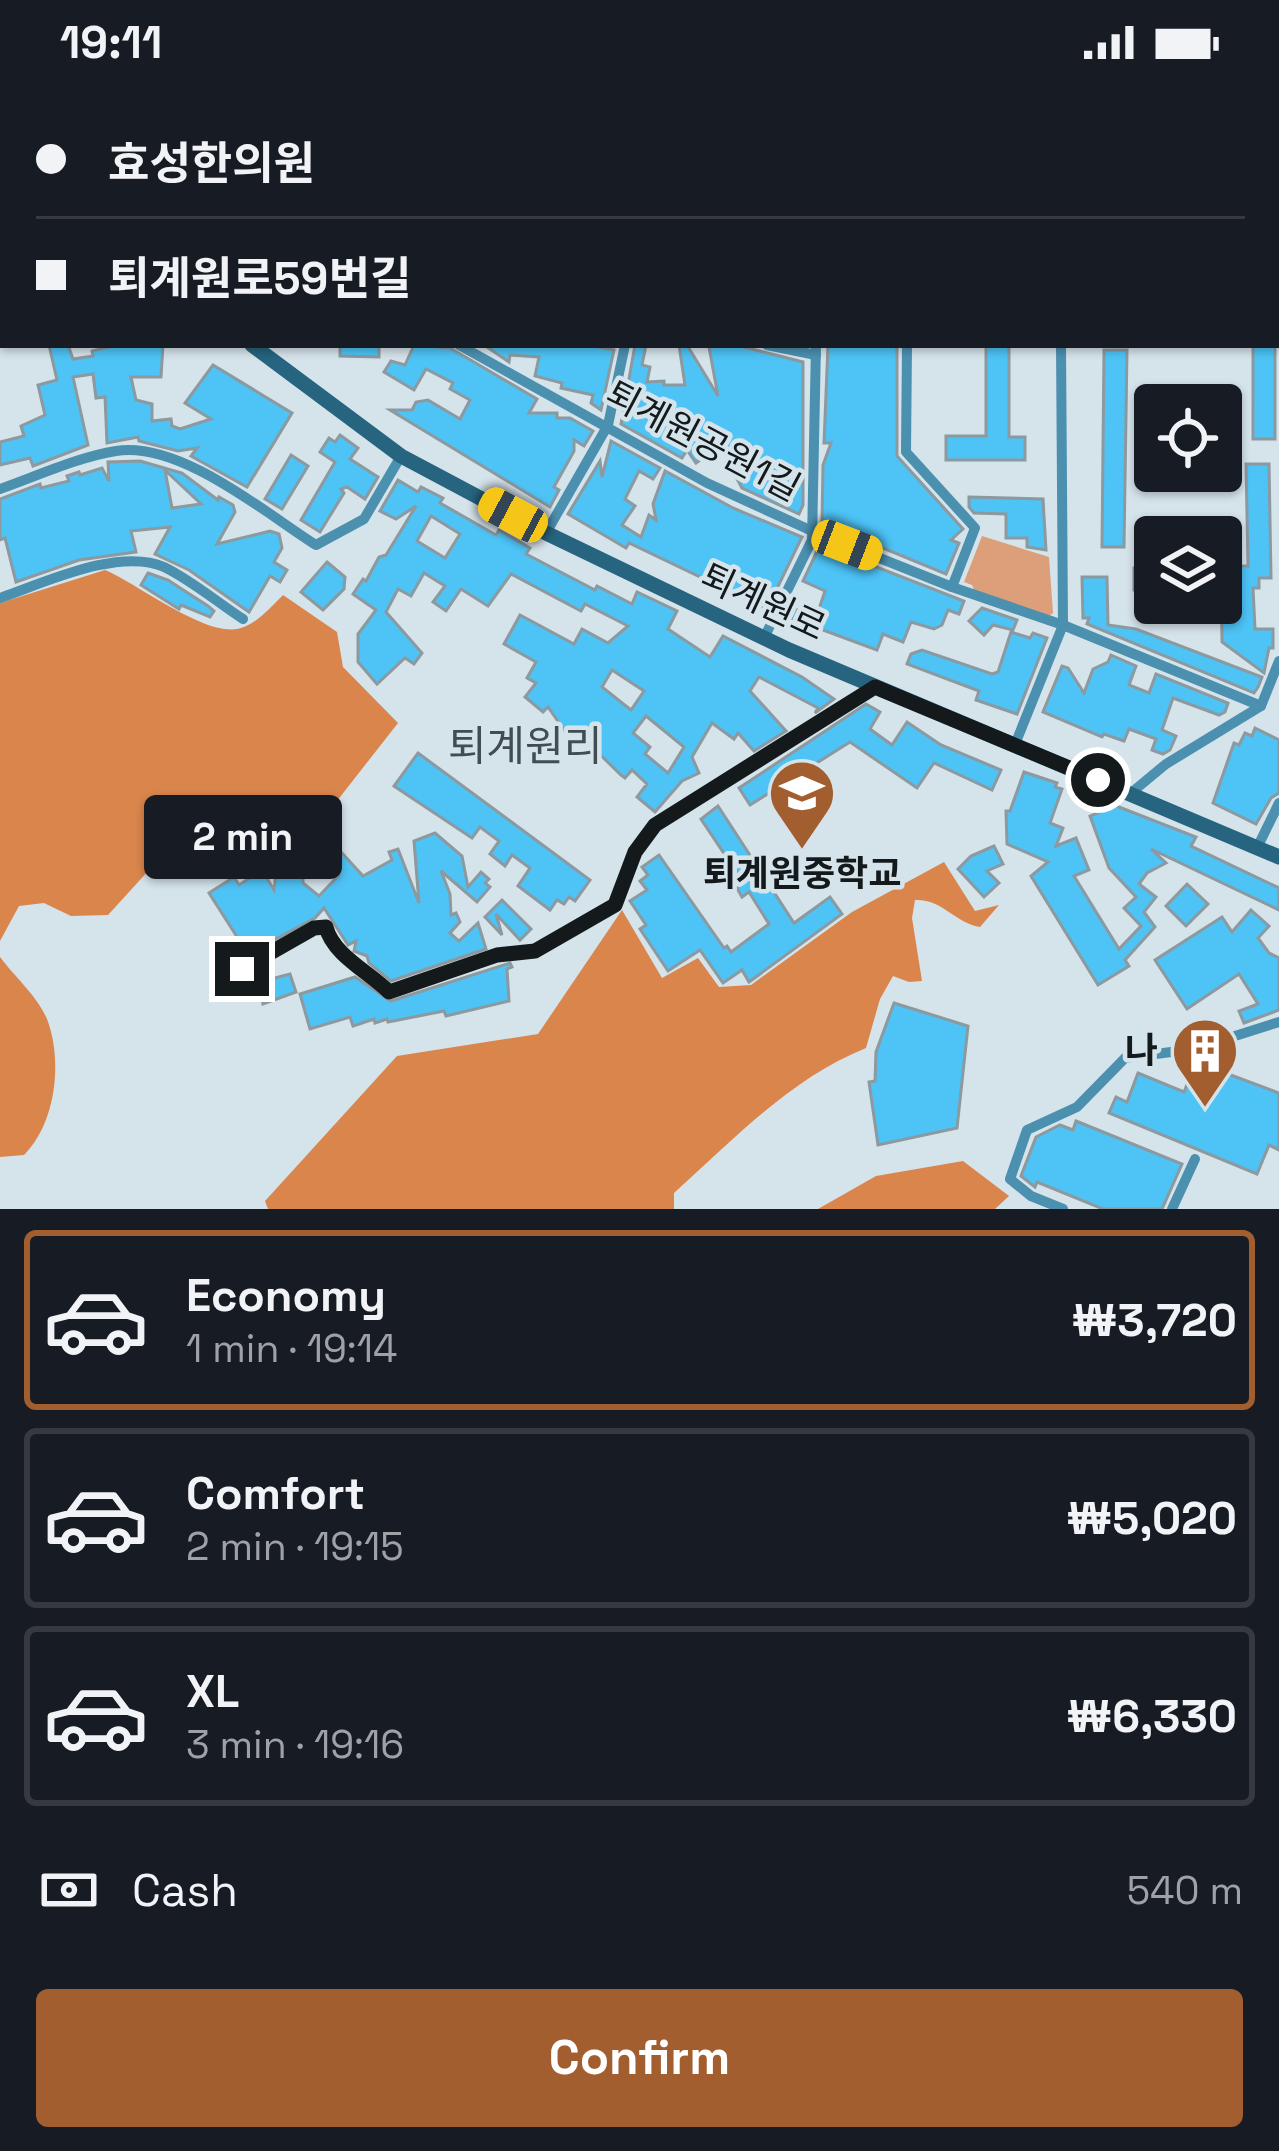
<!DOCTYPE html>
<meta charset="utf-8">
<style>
:root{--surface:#171b24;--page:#20242c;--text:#f1f3f6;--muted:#9ea1a6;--line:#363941;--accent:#a35e2f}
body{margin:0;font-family:"Space Grotesk","Noto Sans KR",sans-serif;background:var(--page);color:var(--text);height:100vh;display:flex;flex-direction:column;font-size:45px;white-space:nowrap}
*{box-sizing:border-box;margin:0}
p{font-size:39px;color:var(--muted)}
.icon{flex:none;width:66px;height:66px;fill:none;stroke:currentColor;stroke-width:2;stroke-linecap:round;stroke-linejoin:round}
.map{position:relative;height:1125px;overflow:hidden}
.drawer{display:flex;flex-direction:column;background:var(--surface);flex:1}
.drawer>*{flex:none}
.top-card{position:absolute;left:0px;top:0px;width:1281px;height:264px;box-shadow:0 3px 9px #0004;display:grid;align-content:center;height:264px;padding:0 36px;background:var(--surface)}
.fabs{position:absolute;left:1134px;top:300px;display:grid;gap:24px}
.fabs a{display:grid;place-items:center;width:108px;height:108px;border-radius:12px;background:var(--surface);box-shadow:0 3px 9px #0004;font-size:60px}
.end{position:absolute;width:54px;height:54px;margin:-27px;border:15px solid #14191c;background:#fff;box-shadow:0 0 0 6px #fff}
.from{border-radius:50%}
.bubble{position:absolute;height:84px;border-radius:12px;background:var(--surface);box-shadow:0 3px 9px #0004;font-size:39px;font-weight:600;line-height:84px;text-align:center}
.car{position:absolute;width:36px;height:72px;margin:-36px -18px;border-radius:15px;box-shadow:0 0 9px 3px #0007;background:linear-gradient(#f5c518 24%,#345 0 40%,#f5c518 0 76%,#345 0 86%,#f5c518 0)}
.top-card b{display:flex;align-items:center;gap:42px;height:114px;font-size:45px}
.top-card b+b{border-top:3px solid var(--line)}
.top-card i{width:30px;height:30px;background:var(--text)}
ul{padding:21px 0 0;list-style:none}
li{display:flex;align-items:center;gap:36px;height:180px;margin:0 24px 18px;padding:0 12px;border:6px solid var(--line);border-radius:12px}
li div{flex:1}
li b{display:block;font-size:45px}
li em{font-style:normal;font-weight:600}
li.current{border-color:var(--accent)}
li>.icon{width:108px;height:108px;stroke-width:1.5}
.pay{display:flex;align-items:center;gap:30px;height:132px;padding:0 36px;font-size:45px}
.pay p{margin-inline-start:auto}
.cta{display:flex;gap:24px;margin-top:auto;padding:24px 36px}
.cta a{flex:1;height:138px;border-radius:12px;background:var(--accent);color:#fff;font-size:48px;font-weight:600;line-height:138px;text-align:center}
.status{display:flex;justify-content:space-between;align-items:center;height:84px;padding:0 60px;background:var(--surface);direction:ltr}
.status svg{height:33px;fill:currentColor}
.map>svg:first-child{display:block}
.green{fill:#dc9f79}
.forest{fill:#da854c}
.building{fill:#4dc3f6;stroke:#8c999f;stroke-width:3;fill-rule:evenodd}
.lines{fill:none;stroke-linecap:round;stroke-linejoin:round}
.street{stroke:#4c90b0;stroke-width:10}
.secondary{stroke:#26647f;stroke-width:15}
.route{stroke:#14191c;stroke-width:15}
.labels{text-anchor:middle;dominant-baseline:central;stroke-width:9;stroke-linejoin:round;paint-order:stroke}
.street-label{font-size:36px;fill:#14191c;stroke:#d5e3eb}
.poi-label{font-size:36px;font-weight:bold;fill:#14191c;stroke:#d5e3eb}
.quarter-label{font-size:42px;fill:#414d53;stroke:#d5e3eb}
</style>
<div class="status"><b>19:11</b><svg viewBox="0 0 49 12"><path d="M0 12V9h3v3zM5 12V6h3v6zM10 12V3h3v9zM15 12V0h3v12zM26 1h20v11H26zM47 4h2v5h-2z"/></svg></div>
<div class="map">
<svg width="1279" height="1125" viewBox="0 0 1279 1125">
<rect width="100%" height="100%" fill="#d5e3eb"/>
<polygon class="green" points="982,452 1049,473 1053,529 1049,532 975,508 972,501 964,498"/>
<g class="forest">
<path d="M105,486C138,500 203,551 237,545C255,542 271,523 283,511L337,548L343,583L398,639L315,745L238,774L181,751L108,831L71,832L44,819L19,822L0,857V519Z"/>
<path d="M944,778L975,827L999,821L980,843C953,838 943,815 915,816L912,834L922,897L909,898L893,892L880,915L866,964C791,994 734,1055 674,1109V1125H268L265,1117L397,972L538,950L622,826L662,894L698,874L719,903L751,901L852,828Z"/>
<path d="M0,873C14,892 38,913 47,935C63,977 56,1039 24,1071L0,1073Z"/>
<polygon points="963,1077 1009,1112 995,1125 818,1125 876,1092"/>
</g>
<g class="building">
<polygon points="49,261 68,261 73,275 93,272 92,267 116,261 163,261 161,293 131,293 136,316 152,320 152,337 171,335 172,342 180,345 211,335 185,319 213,281 292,329 247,403 191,372 197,364 178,367 139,357 138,353 107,359 105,313 96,314 93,290 73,293 88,361 33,382 30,374 0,381 0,358 24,352 21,342 45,331 38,301 57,296"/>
<polygon points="340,261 379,261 379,273 340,272"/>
<polygon points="414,261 450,264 537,315 529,329 557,329 557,334 570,334 593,347 584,362 574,356 574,367 554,403 559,406 550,423 390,326 412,326 416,318 428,316 460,335 470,316 450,305 453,299 426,285 414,306 384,288 391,277 405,281"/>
<polygon points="484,261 589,261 614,266 601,326 591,319 593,311 561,304 562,299 535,292 539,273 510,271 509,278"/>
<polygon points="635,261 646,261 642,281 650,283 647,298 664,297 664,301 685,301 679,261 687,261 718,312 709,263 736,261 803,278 803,421 799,430 742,404 730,382 734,379 719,361 696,379 687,366 682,374 621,340"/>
<polygon points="828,261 897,261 897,372 963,445 951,456 959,459 946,490 822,439 823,381 831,359 824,359"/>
<polygon points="986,261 1009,261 1009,353 1025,353 1025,376 946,376 946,352 986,352"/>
<rect x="1253" y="261" width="22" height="94"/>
<polygon points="1104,266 1127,266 1124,463 1102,463"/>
<polygon points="340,351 358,364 350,375 378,393 365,415 347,403 341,405 344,409 320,448 301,436 335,378 320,368 329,354 335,358"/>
<polygon points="611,357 660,384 653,395 639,387 625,415 635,422 622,441 641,453 649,431 656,436 653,420 665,387 733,424 802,453 767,525 629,459 626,464 568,430 600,377 602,393"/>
<polygon points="291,371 308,382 282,425 265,415"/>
<path d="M140,377L182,389L218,416L219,413L233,421L235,428L217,460L270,447L279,450L282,464L274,478L287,486L280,498L270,492L249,528L189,486L155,470L170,443L131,447L136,468L79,476L16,498L5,454L0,456V415L40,400L41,404L69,397L67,392L79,388L80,391L102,384L109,397L108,378ZM165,386L167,388L201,420L172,424Z"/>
<polygon points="1246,380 1269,380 1271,494 1259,494 1259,504 1253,504 1255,545 1273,545 1273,564 1269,564 1264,589 1222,558 1221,482 1248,482"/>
<path d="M398,396L418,408L421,403L443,414L440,419L496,451L499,446L530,464L526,470L595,506L597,502L632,520L637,508L677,527L668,545L710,573L723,552L802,593L834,615L815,629L818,624L759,593L750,607L786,647L754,667L738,649L734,655L712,639L692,673L699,689L682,697L655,728L637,713L647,700L632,686L625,694L621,691L585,656L576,663L548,623L543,628L525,613L536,599L527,594L536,578L504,560L520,531L574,560L582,545L608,559L628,542L585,520L581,527L511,490L488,522L461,505L446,527L433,518L445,502L424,489L411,512L398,505L386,528L422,569L414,580L405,574L377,600L358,578V550L376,526L353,510L363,495L366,497L379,473L386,471L416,422L396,435L380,427ZM431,432L460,450L445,474L417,457ZM612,586L644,607L631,626L602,603ZM646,632L684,663L668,689L645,670L650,663L633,649Z"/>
<polygon points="969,413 1043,415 1046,466 1027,463 1027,454 1006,454 1006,430 974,429 969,423"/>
<polygon points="820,461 964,517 959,530 948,526 942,541 934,545 911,538 903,558 883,550 877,566 785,532 790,523 816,534 825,507 803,497"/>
<polygon points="327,478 345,493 344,505 323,526 301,508"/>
<rect x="1134" y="484" width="21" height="22"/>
<polygon points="148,489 168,496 208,522 214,527 210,533 181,521 179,525 141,501"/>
<polygon points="1082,493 1107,493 1108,541 1136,545 1262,593 1258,603 1254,609 1087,540 1089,534 1083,534"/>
<polygon points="982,524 1017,536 1013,546 993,541 984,551 969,537"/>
<polygon points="1011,548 1030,554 1033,549 1047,554 1017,630 976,616 979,607 907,580 911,570 922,566 992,590 998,588"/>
<polygon points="1111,571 1136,582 1129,601 1149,609 1156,590 1228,619 1225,628 1219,631 1173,614 1162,646 1176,652 1170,666 1163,670 1152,666 1156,655 1129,645 1124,657 1104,650 1102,653 1043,628 1062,582 1068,584 1084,609 1093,585 1108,578"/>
<polygon points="866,620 880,628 870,645 892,661 907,638 941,661 1001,686 992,706 934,679 917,704 850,658 750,721 739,704"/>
<polygon points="1255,644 1279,656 1279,709 1271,714 1256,740 1213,719 1234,659 1239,661 1245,649 1252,652"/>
<polygon points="418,669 590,796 575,817 569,813 564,820 557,816 550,826 518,802 530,784 512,771 505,782 490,770 499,757 480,743 472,754 394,702"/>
<polygon points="1024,688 1057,699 1055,703 1062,705 1050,739 1063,744 1056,762 1076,754 1089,786 1074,792 1119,865 1141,842 1124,824 1136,813 1109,784 1090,732 1105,726 1101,716 1196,753 1191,762 1279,804 1279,826 1151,765 1166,779 1147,789 1139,800 1156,813 1144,828 1155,843 1125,876 1129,882 1098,901 1031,792 1048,778 1007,760 1006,727 1010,727"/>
<polygon points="718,722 794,839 830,813 842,830 749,898 742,886 723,899 700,866 668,887 640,845 646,841 630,817 647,806 640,797 648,791 642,783 659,771 724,864 727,862 731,868 769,840 749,808 742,813 733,797 739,792 701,735"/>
<path d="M321,746L363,792L392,776L389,768L398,765L419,819L414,757L435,749L462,772L468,803L481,788L489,795L485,799L490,803L477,818L441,787L450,810L451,831L456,829L460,838L450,849L459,857L478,839L486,865L391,897L369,879L367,872L354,867L356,857L348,861L324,824L315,834L248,870L209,809L234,793L239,801L262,786L274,806L279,764L291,774ZM322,775L339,791L319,812L303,799V793Z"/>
<polygon points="994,762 1003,780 987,787 999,799 984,813 958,785 971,772"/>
<polygon points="1187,800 1208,820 1186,842 1166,822"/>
<polygon points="502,816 531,845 520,856 496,830 502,851 485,833"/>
<polygon points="1251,826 1269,842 1258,854 1269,869 1279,874 1279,926 1244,939 1239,927 1258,920 1239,890 1187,925 1155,876 1222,833 1232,848"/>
<polygon points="510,879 512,883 507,885 509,917 446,932 444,927 388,938 387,935 375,939 374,935 353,942 350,933 310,945 300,910 355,893 391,917"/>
<polygon points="290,890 296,908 263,920 259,898"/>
<polygon points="894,919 968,942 957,1044 878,1061 869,998 875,997 876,968"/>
<polygon points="1196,978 1279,1009 1279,1066 1269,1061 1257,1090 1109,1029 1116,1013 1127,1018 1138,989 1184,1008"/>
<polygon points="1076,1037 1182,1080 1162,1125 1103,1125 1037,1098 1035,1103 1021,1092 1036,1053 1060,1041 1073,1046"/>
</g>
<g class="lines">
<g class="street">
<polyline points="173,0 173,3"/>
<polyline points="0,74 3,74"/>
<polyline points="1278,182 1279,182"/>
<polyline points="459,261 707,399 812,447 952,503 1063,541 1261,622"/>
<polyline points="767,261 816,271"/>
<polyline points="907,261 906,368 975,444 952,503"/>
<path d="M0,405C37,392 78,373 116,367C180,357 264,428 316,461L364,435L401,372"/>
<polyline points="546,449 608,341 625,261"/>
<path d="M0,514C44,499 119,463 164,483C191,496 217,518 243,535"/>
<polyline points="764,554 812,456 816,261"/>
<polyline points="1014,663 1063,541 1061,261"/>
<polyline points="1131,709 1166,680 1261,622 1279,577"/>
<polyline points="1257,764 1279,719"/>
<path d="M218,898L314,844L326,843C333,871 368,888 389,908L497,871L535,867L615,821L635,768L655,741L875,603"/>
<polyline points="1063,1125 1031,1112 1010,1095 1027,1046 1077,1023 1125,974 1194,965 1279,938"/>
<polyline points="1172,1125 1195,1075"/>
</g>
<g class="secondary">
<polyline points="0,248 3,248"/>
<polyline points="252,261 401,372 546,449 789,566 1279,773"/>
</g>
</g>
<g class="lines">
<path class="route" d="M242,885L314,844L326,843C333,871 369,888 389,908L497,871L535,867L615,821L635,768L655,741L875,603L1098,696"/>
</g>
<defs>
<g id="school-pin" transform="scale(3.45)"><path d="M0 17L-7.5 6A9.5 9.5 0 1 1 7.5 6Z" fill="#a35e2f" stroke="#d5e3eb"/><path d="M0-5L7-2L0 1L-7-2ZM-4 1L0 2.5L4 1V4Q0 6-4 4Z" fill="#fff"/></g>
<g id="building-pin" transform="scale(3.45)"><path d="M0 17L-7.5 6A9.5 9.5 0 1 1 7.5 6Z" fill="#a35e2f" stroke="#d5e3eb"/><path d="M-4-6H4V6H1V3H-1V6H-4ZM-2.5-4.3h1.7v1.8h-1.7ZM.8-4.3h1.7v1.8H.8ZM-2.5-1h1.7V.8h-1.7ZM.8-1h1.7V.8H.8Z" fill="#fff"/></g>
</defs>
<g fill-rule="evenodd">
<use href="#school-pin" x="802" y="709"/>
<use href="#building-pin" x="1205" y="967"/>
</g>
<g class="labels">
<g class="street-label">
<text transform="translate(703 357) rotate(28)">퇴계원공원1길</text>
<text transform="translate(763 518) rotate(25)">퇴계원로</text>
</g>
<g class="poi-label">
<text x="802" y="790">퇴계원중학교</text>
<text x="1158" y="967" text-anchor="end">나</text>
</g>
<g class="quarter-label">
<text x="525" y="662">퇴계원리</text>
</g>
</g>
</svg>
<div class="fabs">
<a><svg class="icon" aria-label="locate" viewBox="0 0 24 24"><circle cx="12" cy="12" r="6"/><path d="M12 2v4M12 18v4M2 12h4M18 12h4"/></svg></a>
<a><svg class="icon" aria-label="layers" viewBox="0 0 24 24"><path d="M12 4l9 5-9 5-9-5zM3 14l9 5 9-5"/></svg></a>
</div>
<i class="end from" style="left:1098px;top:696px"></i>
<i class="end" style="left:242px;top:885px"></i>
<div class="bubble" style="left:144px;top:711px;width:198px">2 min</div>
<i class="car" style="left:513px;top:431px;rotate:298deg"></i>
<i class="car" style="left:847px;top:461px;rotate:111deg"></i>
<div class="top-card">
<b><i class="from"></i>효성한의원</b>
<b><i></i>퇴계원로59번길</b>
</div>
</div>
<section class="drawer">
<ul>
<li class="current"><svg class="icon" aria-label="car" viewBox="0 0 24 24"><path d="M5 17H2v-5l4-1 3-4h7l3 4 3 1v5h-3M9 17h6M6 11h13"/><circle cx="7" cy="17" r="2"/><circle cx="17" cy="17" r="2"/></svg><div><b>Economy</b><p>1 min · 19:14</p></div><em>₩3,720</em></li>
<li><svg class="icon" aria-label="car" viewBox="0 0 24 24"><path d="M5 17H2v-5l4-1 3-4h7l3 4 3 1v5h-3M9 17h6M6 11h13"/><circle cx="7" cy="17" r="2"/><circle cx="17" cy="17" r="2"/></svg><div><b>Comfort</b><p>2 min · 19:15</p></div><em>₩5,020</em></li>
<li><svg class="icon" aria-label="car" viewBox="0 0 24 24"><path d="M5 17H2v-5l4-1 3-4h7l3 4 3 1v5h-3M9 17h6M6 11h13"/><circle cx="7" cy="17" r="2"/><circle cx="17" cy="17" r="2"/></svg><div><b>XL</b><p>3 min · 19:16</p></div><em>₩6,330</em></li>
</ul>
<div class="pay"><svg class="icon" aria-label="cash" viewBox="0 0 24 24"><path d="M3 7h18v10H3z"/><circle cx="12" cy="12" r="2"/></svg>Cash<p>540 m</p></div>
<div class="cta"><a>Confirm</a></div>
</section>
